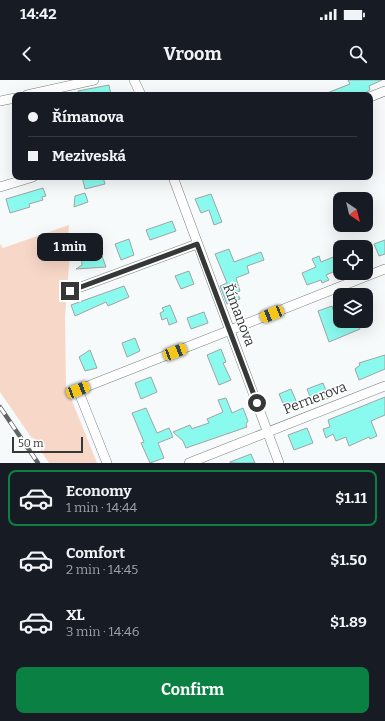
<!DOCTYPE html>
<meta charset="utf-8">
<style>
:root{--surface:#171b24;--page:#242831;--text:#f1f3f6;--muted:#9ea1a6;--line:#363941;--accent:#0b8043}
body{margin:0;font-family:Bitter,serif;background:var(--page);color:var(--text);height:100vh;display:flex;flex-direction:column;font-size:15px;white-space:nowrap}
*{box-sizing:border-box;margin:0}
p{font-size:13px;color:var(--muted)}
.icon{flex:none;width:22px;height:22px;fill:none;stroke:currentColor;stroke-width:2;stroke-linecap:round;stroke-linejoin:round}
.map{position:relative;height:383px;overflow:hidden}
.panel{display:flex;flex-direction:column;background:var(--surface);flex:1}
.panel>*{flex:none}
.hud{position:absolute;left:12px;top:12px;width:361px;height:88px;border-radius:8px;box-shadow:0 4px 16px #0002;display:grid;align-content:center;height:88px;padding:0 16px;background:var(--surface)}
.needle{width:26px;rotate:145deg}
.controls{position:absolute;left:333px;top:112px;display:grid;gap:8px}
.controls a{display:grid;place-items:center;width:40px;height:40px;border-radius:8px;background:var(--surface);box-shadow:0 4px 16px #0002;font-size:20px}
.scale{position:absolute;left:12px;bottom:10px;width:71px;box-sizing:border-box;padding-left:4px;border:2px solid #363838;border-top:0;font-size:11px;line-height:14px;white-space:nowrap;color:#363838;-webkit-text-stroke:3px #fff;paint-order:stroke}
.end{position:absolute;width:18px;height:18px;margin:-9px;border:5px solid #363838;background:#fff;box-shadow:0 0 0 2px #fff}
.from{border-radius:50%}
.bubble{position:absolute;height:28px;border-radius:8px;background:var(--surface);box-shadow:0 4px 16px #0002;font-size:13px;font-weight:700;line-height:28px;text-align:center}
.car{position:absolute;width:12px;height:24px;margin:-12px -6px;border-radius:5px;box-shadow:0 0 3px 1px #0007;background:linear-gradient(#f5c518 24%,#345 0 40%,#f5c518 0 76%,#345 0 86%,#f5c518 0)}
.hud b{display:flex;align-items:center;gap:14px;height:38px;font-size:15px}
.hud b+b{border-top:1px solid var(--line)}
.hud i{width:10px;height:10px;background:var(--text)}
ul{padding:7px 0 0;list-style:none}
li{display:flex;align-items:center;gap:12px;height:56px;margin:0 8px 6px;padding:0 8px;border:2px solid transparent;border-radius:8px}
li div{flex:1}
li b{display:block;font-size:15px}
li em{font-style:normal;font-weight:700}
li.on{border-color:var(--accent)}
li>.icon{width:36px;height:36px;stroke-width:1.5}
.action{display:flex;gap:8px;margin-top:auto;padding:8px 16px}
.action a{flex:1;height:46px;border-radius:8px;background:var(--accent);color:#fff;font-size:16px;font-weight:700;line-height:46px;text-align:center}
.status{display:flex;justify-content:space-between;align-items:center;height:28px;padding:0 20px;background:var(--surface);direction:ltr}
.status svg{height:11px;fill:currentColor}
header{display:flex;justify-content:space-between;align-items:center;height:52px;padding:0 16px;background:var(--surface);font-size:18px;font-weight:700}
.map>svg:first-child{display:block}
.green{fill:#f7d7c7}
.building{fill:#8bfaee;stroke:#a1a4a4}
.lines{fill:none;stroke-linecap:round;stroke-linejoin:round}
.minor-casing{stroke:#7c7f7f;stroke-width:10}
.minor{stroke:#fff;stroke-width:9}
.rail-casing{stroke:#626565;stroke-width:4.5}
.rail{stroke:#fff;stroke-width:3;stroke-dasharray:9;stroke-linecap:butt}
.route{stroke:#363838;stroke-width:5}
.labels{text-anchor:middle;dominant-baseline:central;stroke-width:3;stroke-linejoin:round;paint-order:stroke}
.street-label{font-size:14px;fill:#363838;stroke:#fff}
</style>
<div class="status"><b>14:42</b><svg viewBox="0 0 49 12"><path d="M0 12V9h3v3zM5 12V6h3v6zM10 12V3h3v9zM15 12V0h3v12zM26 1h20v11H26zM47 4h2v5h-2z"/></svg></div>
<header><svg class="icon" aria-label="back" viewBox="0 0 24 24"><path d="M15 5l-7 7 7 7"/></svg>Vroom<svg class="icon" aria-label="search" viewBox="0 0 24 24"><circle cx="10" cy="10" r="6"/><path d="M15 15l6 6"/></svg></header>
<div class="map">
<svg width="385" height="383" viewBox="0 0 385 383">
<rect width="100%" height="100%" fill="#f6fafa"/>
<polygon class="green" points="69,145 68,159 71,159 65,237 66,306 97,383 49,383 0,312 0,164 3,168"/>
<g class="building">
<polygon points="348,0 382,0 369,6 370,10 361,15 322,15 350,4"/>
<polygon points="109,5 111,15 78,15 78,11"/>
<polygon points="82,97 103,97 105,104 85,109"/>
<polygon points="43,108 46,116 42,117 43,120 29,124 30,127 10,133 6,119"/>
<polygon points="85,113 88,122 74,127 75,116"/>
<polygon points="211,114 222,142 214,145 209,130 201,133 195,119"/>
<polygon points="172,141 176,151 150,160 146,150"/>
<polygon points="129,159 134,175 121,180 115,164"/>
<polygon points="385,160 385,174 379,176 374,164"/>
<polygon points="229,169 234,182 261,172 264,180 247,186 249,193 236,198 240,211 237,212 240,219 227,224 220,206 227,203 215,174"/>
<polygon points="81,175 93,175 93,180 102,176 106,187 76,189 82,185"/>
<polygon points="338,175 340,189 326,195 329,200 322,203 321,200 307,205 302,193 316,187 312,179 319,176 321,182"/>
<polygon points="189,191 194,204 181,209 175,196"/>
<polygon points="124,206 129,217 108,226 106,222 75,236 71,225"/>
<polygon points="170,225 177,242 169,245 167,238 162,240 160,233 164,231 162,228"/>
<polygon points="332,226 338,244 344,241 346,245 356,241 360,249 329,262 318,231"/>
<polygon points="204,232 208,243 191,249 187,238"/>
<polygon points="135,258 140,271 127,277 122,263"/>
<polygon points="221,269 226,282 223,283 231,300 219,305 207,275"/>
<polygon points="90,270 97,288 85,291 79,277"/>
<polygon points="385,275 385,289 359,300 355,289 360,285 359,283"/>
<polygon points="151,297 157,312 141,319 135,303"/>
<polygon points="323,303 329,318 313,324 307,309"/>
<polygon points="291,309 297,323 285,328 279,314"/>
<polygon points="385,317 385,335 371,341 377,356 370,359 369,357 349,366 346,357 336,361 333,354 326,358 323,349 330,347 328,340"/>
<polygon points="226,318 232,333 243,328 248,341 246,344 247,347 186,368 183,361 173,352 190,345 192,349 194,348 209,343 207,339 223,332 218,320"/>
<polygon points="146,328 157,353 169,348 173,357 158,363 164,378 150,383 141,363 144,362 132,333"/>
<polygon points="307,348 313,363 294,370 288,355"/>
<polygon points="251,374 255,383 230,383 230,382"/>
</g>
<g class="lines">
<g class="minor-casing">
<g id="minor">
<polyline points="134,0 141,15"/>
<polyline points="27,15 94,0"/>
<polyline points="370,17 385,11"/>
<polyline points="0,21 15,18"/>
<polyline points="173,97 279,383"/>
<polyline points="0,107 33,97"/>
<polyline points="70,211 197,164"/>
<polyline points="107,383 78,310 385,189"/>
<polyline points="189,383 385,306"/>
</g>
</g>
<use href="#minor" class="minor"/>
<g class="rail-casing">
<polyline id="rail" points="0,327 38,383"/>
</g>
<use href="#rail" class="rail"/>
</g>
<g class="lines">
<polyline class="route" points="70,211 197,164 257,323"/>
</g>
<g class="labels">
<g class="street-label">
<text transform="translate(239 235) rotate(69)">Římanova</text>
<text transform="translate(315 318) rotate(-21)">Pernerova</text>
</g>
</g>
</svg>
<div class="controls">
<a><svg class="needle" viewBox="-14 -14 28 28"><path d="M0-13l5 13h-10z" fill="#e53935"/><path d="M0 13l5-13h-10z" fill="#9ea1a6"/></svg></a>
<a><svg class="icon" aria-label="locate" viewBox="0 0 24 24"><circle cx="12" cy="12" r="6"/><path d="M12 2v4M12 18v4M2 12h4M18 12h4"/></svg></a>
<a><svg class="icon" aria-label="layers" viewBox="0 0 24 24"><path d="M12 4l9 5-9 5-9-5zM3 14l9 5 9-5"/></svg></a>
</div>
<div class="scale">50 m</div>
<i class="end from" style="left:257px;top:323px"></i>
<i class="end" style="left:70px;top:211px"></i>
<div class="bubble" style="left:37px;top:153px;width:66px">1 min</div>
<i class="car" style="left:272px;top:234px;rotate:248deg"></i>
<i class="car" style="left:175px;top:272px;rotate:69deg"></i>
<i class="car" style="left:78px;top:310px;rotate:69deg"></i>
<div class="hud">
<b><i class="from"></i>Římanova</b>
<b><i></i>Meziveská</b>
</div>
</div>
<section class="panel">
<ul>
<li class="on"><svg class="icon" aria-label="car" viewBox="0 0 24 24"><path d="M5 17H2v-5l4-1 3-4h7l3 4 3 1v5h-3M9 17h6M6 11h13"/><circle cx="7" cy="17" r="2"/><circle cx="17" cy="17" r="2"/></svg><div><b>Economy</b><p>1 min · 14:44</p></div><em>$1.11</em></li>
<li><svg class="icon" aria-label="car" viewBox="0 0 24 24"><path d="M5 17H2v-5l4-1 3-4h7l3 4 3 1v5h-3M9 17h6M6 11h13"/><circle cx="7" cy="17" r="2"/><circle cx="17" cy="17" r="2"/></svg><div><b>Comfort</b><p>2 min · 14:45</p></div><em>$1.50</em></li>
<li><svg class="icon" aria-label="car" viewBox="0 0 24 24"><path d="M5 17H2v-5l4-1 3-4h7l3 4 3 1v5h-3M9 17h6M6 11h13"/><circle cx="7" cy="17" r="2"/><circle cx="17" cy="17" r="2"/></svg><div><b>XL</b><p>3 min · 14:46</p></div><em>$1.89</em></li>
</ul>
<div class="action"><a>Confirm</a></div>
</section>
